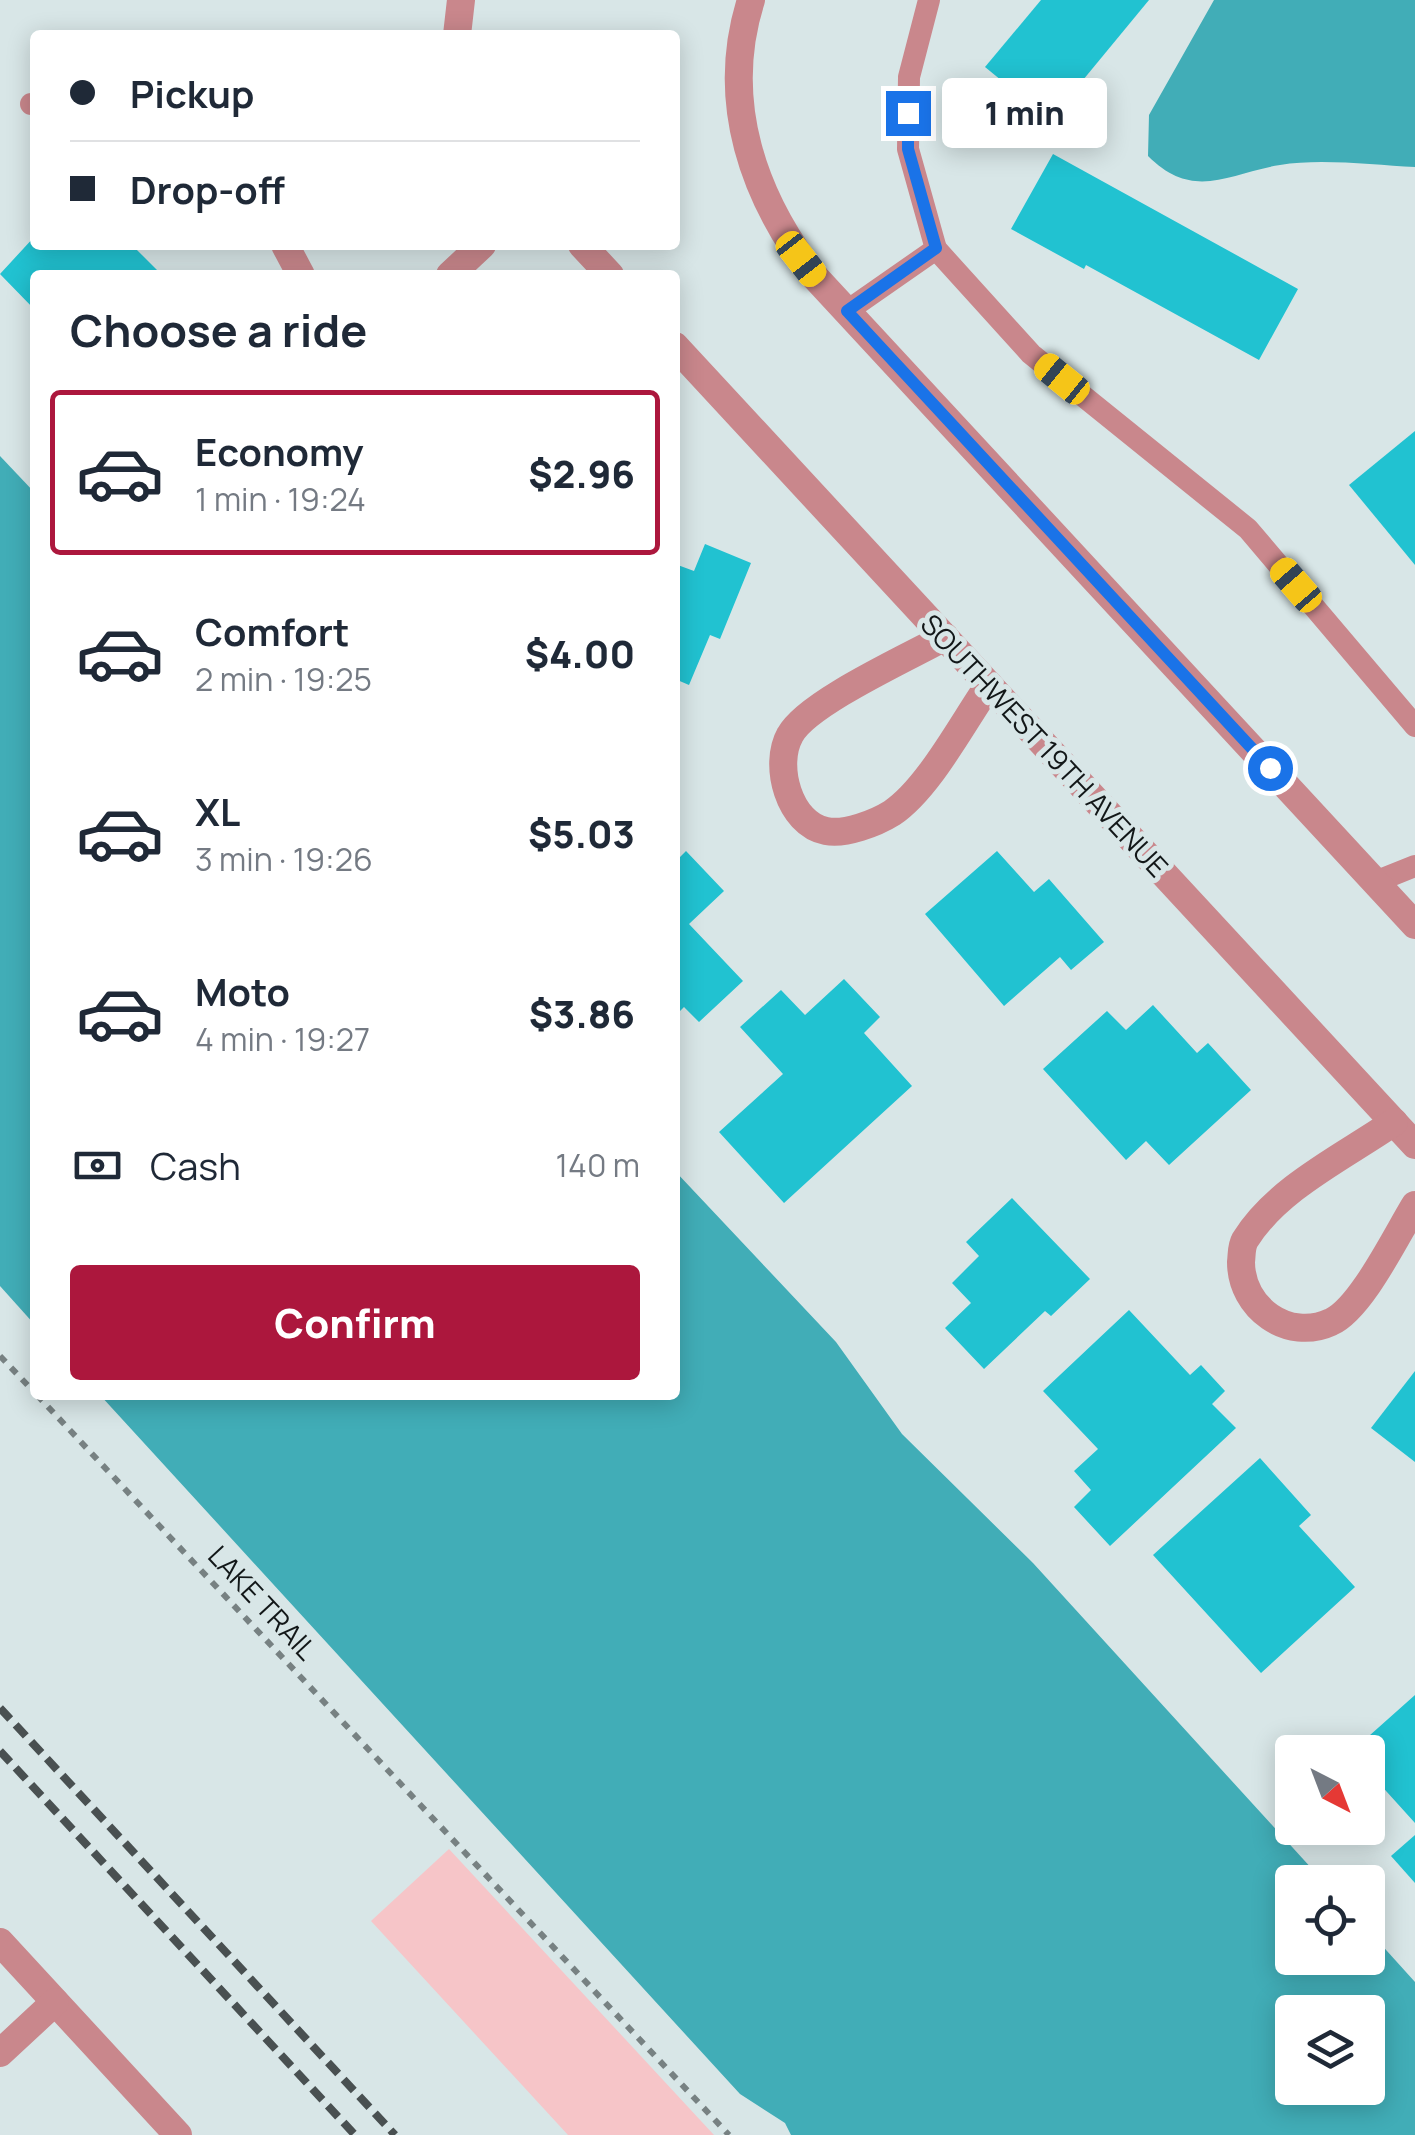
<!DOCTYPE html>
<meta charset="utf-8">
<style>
:root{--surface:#fff;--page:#f6f6f7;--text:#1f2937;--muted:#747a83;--line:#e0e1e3;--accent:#ac173d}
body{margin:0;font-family:Manrope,sans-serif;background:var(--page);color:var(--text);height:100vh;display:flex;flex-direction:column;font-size:38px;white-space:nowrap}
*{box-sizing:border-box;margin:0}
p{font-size:32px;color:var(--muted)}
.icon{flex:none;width:55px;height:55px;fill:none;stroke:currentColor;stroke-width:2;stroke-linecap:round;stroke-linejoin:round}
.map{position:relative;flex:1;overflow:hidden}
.details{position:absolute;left:30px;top:270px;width:650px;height:1130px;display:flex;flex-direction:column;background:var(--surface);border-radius:10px;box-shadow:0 5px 25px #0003}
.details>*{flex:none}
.top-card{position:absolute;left:30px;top:30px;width:650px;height:220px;border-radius:10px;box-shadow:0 5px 25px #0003;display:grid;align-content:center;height:220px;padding:0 40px;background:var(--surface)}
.needle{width:65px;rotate:138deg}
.controls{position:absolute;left:1275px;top:1735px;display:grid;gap:20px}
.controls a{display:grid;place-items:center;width:110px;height:110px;border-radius:10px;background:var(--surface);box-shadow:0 5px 25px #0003;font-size:50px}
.end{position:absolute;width:45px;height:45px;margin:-22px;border:12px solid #1a73e8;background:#fff;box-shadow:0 0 0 5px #fff}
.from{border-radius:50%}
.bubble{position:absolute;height:70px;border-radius:10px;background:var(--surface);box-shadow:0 5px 25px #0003;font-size:32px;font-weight:800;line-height:70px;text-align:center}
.car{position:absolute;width:30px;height:60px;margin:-30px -15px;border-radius:12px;box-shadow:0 0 8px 2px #0007;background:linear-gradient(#f5c518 24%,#345 0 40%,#f5c518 0 76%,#345 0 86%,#f5c518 0)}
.top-card b{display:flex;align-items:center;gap:35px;height:95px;font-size:38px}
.top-card b+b{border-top:2px solid var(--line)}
.top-card i{width:25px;height:25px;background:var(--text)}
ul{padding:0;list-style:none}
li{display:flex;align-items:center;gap:30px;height:165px;margin:0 20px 15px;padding:0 20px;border:5px solid transparent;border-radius:10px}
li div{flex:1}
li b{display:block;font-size:38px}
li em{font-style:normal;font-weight:800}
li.active{border-color:var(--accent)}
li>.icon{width:90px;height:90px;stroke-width:1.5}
h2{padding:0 40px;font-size:45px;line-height:120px}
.pay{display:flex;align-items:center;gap:25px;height:110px;padding:0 40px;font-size:38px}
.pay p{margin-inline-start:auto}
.button{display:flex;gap:20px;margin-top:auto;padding:20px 40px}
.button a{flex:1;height:115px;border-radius:10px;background:var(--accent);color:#fff;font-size:40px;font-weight:800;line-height:115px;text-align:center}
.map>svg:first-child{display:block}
.green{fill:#f6c5c8}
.water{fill:#41adb7;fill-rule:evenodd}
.building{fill:#21c2d1}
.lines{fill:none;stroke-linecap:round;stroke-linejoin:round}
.path{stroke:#778182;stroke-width:6;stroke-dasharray:8 8;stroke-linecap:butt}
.service{stroke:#c9878c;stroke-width:22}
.minor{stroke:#c9878c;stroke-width:28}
.rail{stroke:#495051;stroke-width:8;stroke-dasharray:15 8;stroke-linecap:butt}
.route{stroke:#1a73e8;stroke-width:12}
.labels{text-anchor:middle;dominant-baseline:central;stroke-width:10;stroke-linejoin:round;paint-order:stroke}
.street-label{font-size:28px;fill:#121718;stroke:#d8e6e7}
</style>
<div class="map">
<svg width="1415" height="2135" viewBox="0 0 1415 2135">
<rect width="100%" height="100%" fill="#d8e6e7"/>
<polygon class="green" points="449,1849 714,2135 568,2135 371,1921"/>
<g class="water">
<path d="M1214,0H1415V167C1374,165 1320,158 1280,165C1229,173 1194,202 1148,156L1149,115Z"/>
<polygon points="0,456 35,493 35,1325 0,1286"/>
<path d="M675,1171L836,1342L902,1434L1033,1563L1324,1882H1292V1958H1368V1930L1415,1982V2135H791L785,2123L740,2094L100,1395H675ZM1292,2012H1368V2088H1292Z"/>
</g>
<g class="building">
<polygon points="1041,0 1149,0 1050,120 985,67"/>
<polygon points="1053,154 1298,289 1259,360 1086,265 1084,269 1011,229"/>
<polygon points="35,236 35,245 132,245 162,275 35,275 35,310 0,274"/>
<polygon points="1415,431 1415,565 1349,485"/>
<polygon points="705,544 751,563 720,639 710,635 689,685 675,679 675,564 694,571"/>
<polygon points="686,851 724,891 689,924 743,981 699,1022 684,1007 675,1016 675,862"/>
<polygon points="997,851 1034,892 1049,879 1104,942 1071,970 1060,957 1004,1006 925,914"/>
<polygon points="844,979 880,1017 864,1033 912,1086 784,1203 719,1132 783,1074 740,1027 781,990 805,1015"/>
<polygon points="1153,1005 1197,1053 1208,1043 1251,1090 1169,1165 1146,1141 1126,1160 1043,1069 1107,1011 1126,1030"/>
<polygon points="1012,1198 1090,1279 1051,1316 1045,1311 984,1369 945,1328 971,1303 952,1283 979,1256 966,1242"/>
<polygon points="1129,1310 1190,1375 1201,1365 1225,1391 1212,1404 1236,1428 1110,1546 1074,1507 1091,1490 1074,1471 1098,1449 1043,1391"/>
<polygon points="1415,1371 1415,1462 1371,1428"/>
<polygon points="1260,1458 1311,1515 1299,1526 1355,1587 1261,1673 1153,1555"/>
<polygon points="1415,1695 1415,1823 1368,1771 1368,1752 1351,1752"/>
<polygon points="1415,1835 1415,1883 1391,1856"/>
</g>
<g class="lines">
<g class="path">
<polyline points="0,1356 35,1393"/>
<polyline points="37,1395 729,2135"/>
</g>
<g class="service">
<polyline points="31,104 35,104"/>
<polyline points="936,249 1031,354 1248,529 1415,726"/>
<polyline points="847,311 936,249 908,149 909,77 929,0"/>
<polyline points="1375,882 1415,866"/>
</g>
<g class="minor">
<path d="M751,0C719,101 753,198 816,278L1415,925"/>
<polyline points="457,35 461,0"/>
<polyline points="285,245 301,275"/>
<polyline points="582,245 610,275"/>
<polyline points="450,275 482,245"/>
<polyline points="675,346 1415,1145"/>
<path d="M945,637C909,657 807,703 790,735C773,765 789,824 826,831C845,835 876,823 892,813C929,788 963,722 989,685"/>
<path d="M1394,1122C1345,1156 1277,1188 1245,1240C1241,1247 1242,1254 1241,1262C1241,1308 1288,1342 1331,1322C1361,1309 1397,1234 1415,1205"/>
<polyline points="0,1942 178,2135"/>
<polyline points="0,2053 55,2002"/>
</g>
<g class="rail">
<polyline points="0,1708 395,2135"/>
<polyline points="0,1751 355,2135"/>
</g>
</g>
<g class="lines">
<polyline class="route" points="908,113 908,149 936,248 847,311 1270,768"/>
</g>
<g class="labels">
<g class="street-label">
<text transform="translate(1045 745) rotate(47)">SOUTHWEST 19TH AVENUE</text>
<text transform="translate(263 1602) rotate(47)">LAKE TRAIL</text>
</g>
</g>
</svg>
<div class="controls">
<a><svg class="needle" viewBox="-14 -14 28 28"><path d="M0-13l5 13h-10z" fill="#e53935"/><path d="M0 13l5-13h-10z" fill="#747a83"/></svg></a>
<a><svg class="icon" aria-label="locate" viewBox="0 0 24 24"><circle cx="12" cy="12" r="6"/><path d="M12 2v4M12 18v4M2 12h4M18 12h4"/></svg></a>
<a><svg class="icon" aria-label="layers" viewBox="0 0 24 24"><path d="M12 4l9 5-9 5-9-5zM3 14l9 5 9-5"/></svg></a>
</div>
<i class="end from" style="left:1270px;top:768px"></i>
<i class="end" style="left:908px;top:113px"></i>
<div class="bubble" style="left:942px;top:78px;width:165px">1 min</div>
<i class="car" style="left:801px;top:259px;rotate:142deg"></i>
<i class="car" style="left:1062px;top:379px;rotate:309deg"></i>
<i class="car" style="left:1296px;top:585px;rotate:319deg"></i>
<div class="top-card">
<b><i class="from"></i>Pickup</b>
<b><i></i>Drop-off</b>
</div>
<section class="details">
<h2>Choose a ride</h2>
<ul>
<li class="active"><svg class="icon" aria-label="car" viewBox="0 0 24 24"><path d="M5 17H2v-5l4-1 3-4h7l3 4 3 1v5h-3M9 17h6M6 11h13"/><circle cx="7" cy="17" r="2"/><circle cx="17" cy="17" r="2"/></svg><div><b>Economy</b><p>1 min · 19:24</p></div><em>$2.96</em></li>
<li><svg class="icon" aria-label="car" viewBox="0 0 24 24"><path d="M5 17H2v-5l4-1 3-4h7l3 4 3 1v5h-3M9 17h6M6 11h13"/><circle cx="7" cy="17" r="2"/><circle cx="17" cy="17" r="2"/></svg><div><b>Comfort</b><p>2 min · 19:25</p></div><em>$4.00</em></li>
<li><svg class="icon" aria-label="car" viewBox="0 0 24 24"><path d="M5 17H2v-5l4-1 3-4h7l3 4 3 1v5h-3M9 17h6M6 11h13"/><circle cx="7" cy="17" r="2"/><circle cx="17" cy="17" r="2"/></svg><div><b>XL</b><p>3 min · 19:26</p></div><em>$5.03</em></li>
<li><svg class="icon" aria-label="car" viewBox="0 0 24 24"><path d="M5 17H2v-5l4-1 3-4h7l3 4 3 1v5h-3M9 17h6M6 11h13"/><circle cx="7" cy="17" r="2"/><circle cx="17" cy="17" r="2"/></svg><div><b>Moto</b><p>4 min · 19:27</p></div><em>$3.86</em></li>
</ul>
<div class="pay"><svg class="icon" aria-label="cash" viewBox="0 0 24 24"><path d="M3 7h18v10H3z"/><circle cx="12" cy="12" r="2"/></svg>Cash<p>140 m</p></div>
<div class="button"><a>Confirm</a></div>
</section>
</div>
